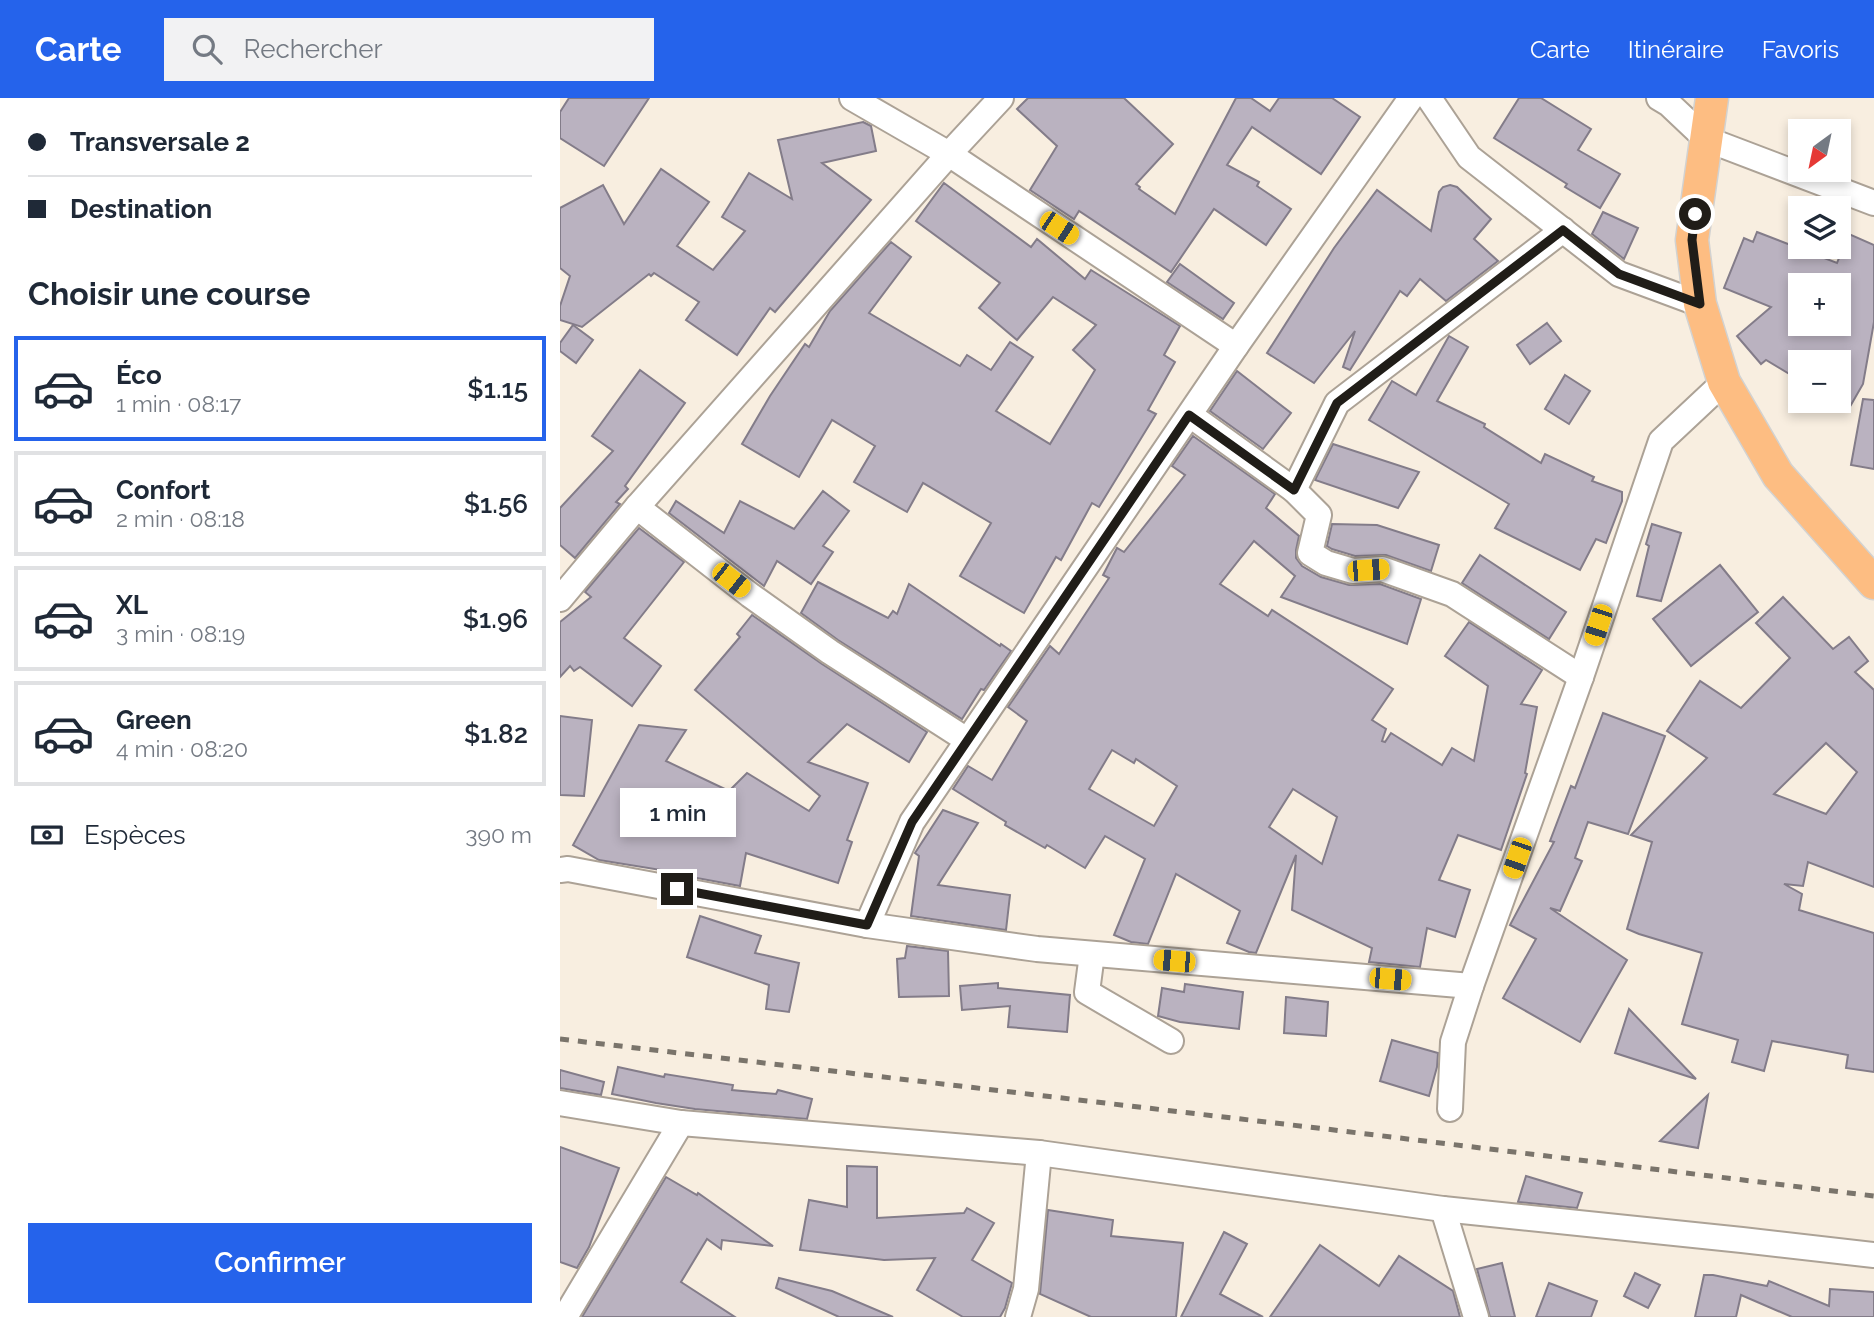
<!DOCTYPE html>
<html lang="fr">
<meta charset="utf-8">
<style>
:root{--surface:#fff;--page:#f2f2f3;--text:#1f2937;--muted:#747a83;--line:#e0e1e3;--accent:#2563eb}
body{margin:0;font-family:Raleway,sans-serif;background:var(--page);color:var(--text);height:100vh;display:flex;flex-direction:column;font-size:26px;white-space:nowrap}
*{box-sizing:border-box;margin:0}
p{font-size:23px;color:var(--muted)}
.icon{flex:none;width:38px;height:38px;fill:none;stroke:currentColor;stroke-width:2;stroke-linecap:round;stroke-linejoin:round}
.map{position:relative;flex:1;overflow:hidden}
.drawer{display:flex;flex-direction:column;background:var(--surface);width:560px}
.drawer>*{flex:none}
.hud{display:grid;align-content:center;height:154px;padding:0 28px;background:var(--surface)}
.needle{width:46px;rotate:213deg}
.tools{position:absolute;left:1228px;top:21px;display:grid;gap:14px}
.tools a{display:grid;place-items:center;width:63px;height:63px;border-radius:0px;background:var(--surface);box-shadow:0 4px 10px #0003;font-size:35px}
.end{position:absolute;width:32px;height:32px;margin:-16px;border:9px solid #201d18;background:#fff;box-shadow:0 0 0 4px #fff}
.from{border-radius:50%}
.bubble{position:absolute;height:49px;border-radius:0px;background:var(--surface);box-shadow:0 4px 10px #0003;font-size:23px;font-weight:600;line-height:49px;text-align:center}
.car{position:absolute;width:21px;height:42px;margin:-21px -10px;border-radius:9px;box-shadow:0 0 5px 2px #0007;background:linear-gradient(#f5c518 24%,#345 0 40%,#f5c518 0 76%,#345 0 86%,#f5c518 0)}
.hud b{display:flex;align-items:center;gap:24px;height:66px;font-size:26px}
.hud b+b{border-top:2px solid var(--line)}
.hud i{width:18px;height:18px;background:var(--text)}
ul{padding:0;list-style:none}
li{display:flex;align-items:center;gap:21px;height:105px;margin:0 14px 10px;padding:0 14px;border:4px solid var(--line);border-radius:0px}
li div{flex:1}
li b{display:block;font-size:26px}
li em{font-style:normal;font-weight:600}
li.active{border-color:var(--accent)}
li>.icon{width:63px;height:63px;stroke-width:1.5}
h2{padding:0 28px;font-size:32px;line-height:84px}
.pay{display:flex;align-items:center;gap:18px;height:77px;padding:0 28px;font-size:26px}
.pay p{margin-inline-start:auto}
.primary-button{display:flex;gap:14px;margin-top:auto;padding:14px 28px}
.primary-button a{flex:1;height:80px;border-radius:0px;background:var(--accent);color:#fff;font-size:28px;font-weight:600;line-height:80px;text-align:center}
header{display:flex;align-items:center;gap:42px;box-sizing:border-box;height:98px;padding:0 35px;background:var(--accent);color:#fff}
header strong{font-size:33px}
nav{display:flex;gap:38px;margin-inline-start:auto;font-size:24px}
.search{width:490px;height:63px;background:var(--page);display:flex;align-items:center;gap:18px;box-sizing:border-box;padding:0 24px;border-radius:0px;color:var(--muted);font-size:26px}
main{display:flex;flex:1;min-height:0}
.map>svg:first-child{display:block}
.building{fill:#bab2c0;stroke:#837c89;stroke-width:2;fill-rule:evenodd}
.lines{fill:none;stroke-linecap:round;stroke-linejoin:round}
.minor-casing{stroke:#aca296;stroke-width:28}
.major-casing{stroke:#d2d2d1;stroke-width:35}
.minor{stroke:#fff;stroke-width:24}
.major{stroke:#fdbd82;stroke-width:32}
.rail{stroke:#7a746b;stroke-width:5;stroke-dasharray:9 9;stroke-linecap:butt}
.route{stroke:#201d18;stroke-width:9}
</style>
<header>
<strong>Carte</strong>
<div class="search"><svg class="icon" aria-label="search" viewBox="0 0 24 24"><circle cx="10" cy="10" r="6"/><path d="M15 15l6 6"/></svg>Rechercher</div>
<nav><a>Carte</a><a>Itinéraire</a><a>Favoris</a></nav>
</header>
<main>
<section class="drawer">
<div class="hud">
<b><i class="from"></i>Transversale 2</b>
<b><i></i>Destination</b>
</div>
<h2>Choisir une course</h2>
<ul>
<li class="active"><svg class="icon" aria-label="car" viewBox="0 0 24 24"><path d="M5 17H2v-5l4-1 3-4h7l3 4 3 1v5h-3M9 17h6M6 11h13"/><circle cx="7" cy="17" r="2"/><circle cx="17" cy="17" r="2"/></svg><div><b>Éco</b><p>1 min · 08:17</p></div><em>$1.15</em></li>
<li><svg class="icon" aria-label="car" viewBox="0 0 24 24"><path d="M5 17H2v-5l4-1 3-4h7l3 4 3 1v5h-3M9 17h6M6 11h13"/><circle cx="7" cy="17" r="2"/><circle cx="17" cy="17" r="2"/></svg><div><b>Confort</b><p>2 min · 08:18</p></div><em>$1.56</em></li>
<li><svg class="icon" aria-label="car" viewBox="0 0 24 24"><path d="M5 17H2v-5l4-1 3-4h7l3 4 3 1v5h-3M9 17h6M6 11h13"/><circle cx="7" cy="17" r="2"/><circle cx="17" cy="17" r="2"/></svg><div><b>XL</b><p>3 min · 08:19</p></div><em>$1.96</em></li>
<li><svg class="icon" aria-label="car" viewBox="0 0 24 24"><path d="M5 17H2v-5l4-1 3-4h7l3 4 3 1v5h-3M9 17h6M6 11h13"/><circle cx="7" cy="17" r="2"/><circle cx="17" cy="17" r="2"/></svg><div><b>Green</b><p>4 min · 08:20</p></div><em>$1.82</em></li>
</ul>
<div class="pay"><svg class="icon" aria-label="cash" viewBox="0 0 24 24"><path d="M3 7h18v10H3z"/><circle cx="12" cy="12" r="2"/></svg>Espèces<p>390 m</p></div>
<div class="primary-button"><a>Confirmer</a></div>
</section>
<div class="map">
<svg width="1314" height="1219" viewBox="0 0 1314 1219">
<rect width="100%" height="100%" fill="#f8eee0"/>
<g class="building">
<polygon points="9,0 89,0 44,68 0,40 0,14"/>
<polygon points="468,0 564,0 613,46 576,86 580,89 579,91 615,116 676,0 691,0 710,13 719,0 772,0 800,19 761,76 692,29 667,67 699,84 697,88 731,111 706,147 654,111 611,174 519,113 514,121 470,92 497,48 457,11"/>
<polygon points="959,0 981,0 1031,31 1018,52 1060,76 1040,110 1005,89 1007,86 934,40"/>
<polygon points="303,24 311,28 316,53 262,65 311,102 215,214 210,210 177,257 126,222 139,204 94,175 91,178 89,176 22,229 0,222 0,208 10,178 0,170 0,110 43,87 64,126 101,71 149,104 117,148 153,172 185,133 162,119 189,75 232,101 218,42"/>
<polygon points="384,85 471,149 477,141 525,181 531,172 620,228 604,257 615,264 588,312 596,316 539,409 532,405 501,462 496,459 464,515 400,478 431,425 363,385 347,414 294,384 315,348 272,322 239,379 182,346 210,298 245,246 249,249 270,213 331,144 351,159 309,215 400,268 407,257 431,272 450,244 473,259 436,313 490,346 535,272 513,252 536,227 493,199 457,242 419,210 440,185 356,123"/>
<polygon points="890,87 897,89 931,121 914,141 938,163 886,203 860,181 847,198 840,193 790,272 783,269 795,233 754,285 707,255 774,150 817,92 871,133 879,94 883,89"/>
<polygon points="1043,114 1078,130 1064,161 1032,136"/>
<path d="M1197,134L1277,165L1289,136L1314,147V224L1303,286L1288,312L1273,303H1279V264H1241V283L1206,262L1201,266L1177,238L1211,209L1164,190L1184,140L1193,144ZM1241,187H1279V226H1241Z"/>
<polygon points="620,166 674,205 663,221 607,184"/>
<polygon points="987,225 1001,243 970,266 957,247"/>
<polygon points="13,227 33,242 16,265 0,253 0,245"/>
<polygon points="889,238 908,249 877,303 925,326 924,329 981,365 985,356 1034,379 1032,383 1062,394 1062,403 1046,445 1036,441 1020,472 935,430 949,406 809,322 832,283 856,297"/>
<polygon points="80,272 125,305 65,388 68,391 56,404 60,406 15,460 0,447 0,410 53,353 32,338"/>
<polygon points="677,273 731,315 703,351 650,313"/>
<polygon points="1005,277 1030,293 1009,326 985,311"/>
<polygon points="1303,301 1314,302 1314,371 1291,367"/>
<path d="M633,338L715,396L706,410L739,438L736,452V460L742,468L761,479L789,487L820,486L861,501L847,546L721,499L735,478L694,443L660,486L708,518L712,512L833,591L812,622L826,631L822,643L825,644L831,635L882,667L892,650L914,663L928,588L885,558L909,524L982,572L961,606L977,609L965,675L967,676L941,752L898,737L879,782L910,792L895,839L867,830L860,869L809,864L812,850L732,812L736,757L696,855L689,854L667,845L680,813L616,776L588,846L571,844L554,837L585,761L545,738L525,770L487,747L485,750L445,727L446,724L393,691L408,668L432,682L467,623L448,609L490,548L499,556L549,480L543,477L557,450L564,454L625,377L612,368ZM552,652L574,665L576,661L617,688L594,728L529,691ZM733,691L777,719L762,766L709,729Z"/>
<polygon points="773,346 859,374 838,410 755,382"/>
<polygon points="263,393 289,413 263,448 273,454 251,486 217,463 204,488 109,415 116,403 164,435 180,403 234,431"/>
<polygon points="772,426 817,427 879,447 871,473 826,457 795,458 772,451 767,448"/>
<polygon points="1092,426 1121,435 1101,503 1077,498 1089,448 1086,446"/>
<polygon points="79,430 124,464 64,540 101,568 72,608 20,569 14,573 10,568 0,579 0,524 31,499 25,494"/>
<polygon points="920,457 1006,514 989,541 902,485"/>
<polygon points="1160,467 1198,514 1131,568 1093,521"/>
<polygon points="258,484 328,520 333,513 337,516 349,486 440,548 441,546 451,553 424,592 421,591 402,621 278,542 241,515"/>
<path d="M1223,499L1273,551L1289,539L1308,563L1295,574L1314,592V789L1248,764L1243,788L1224,786L1242,796L1239,812L1314,835V974L1286,970L1288,957L1212,943L1204,973L1172,964L1178,942L1122,926L1142,855L1079,836L1067,831L1092,744L1071,737L1147,660L1107,633L1140,583L1181,610L1230,560L1196,525ZM1266,645L1297,674L1266,716L1214,696Z"/>
<polygon points="192,517 262,566 367,634 349,664 287,626 248,664 308,685 287,742 292,744 278,785 186,755 180,788 126,778 126,776 39,762 13,747 79,627 126,632 106,663 169,693 187,675 249,713 260,698 135,592 180,539 177,536"/>
<polygon points="1043,615 1105,638 1068,736 1028,724 1015,760 1022,763 1000,813 990,810 1067,862 1020,944 943,900 976,841 950,827 994,744 990,743 1011,688 1015,690"/>
<polygon points="0,618 32,622 24,698 0,697"/>
<polygon points="383,712 418,725 378,787 450,797 446,832 351,818 359,758 355,755"/>
<polygon points="140,818 201,838 195,855 239,865 229,914 206,911 209,887 127,859"/>
<polygon points="347,848 388,853 389,898 339,899 337,861 345,860"/>
<polygon points="438,885 438,890 510,897 507,934 448,929 450,908 402,912 400,888"/>
<polygon points="625,886 683,894 679,931 620,924 598,918 602,890 624,894"/>
<polygon points="726,899 768,904 766,938 724,935"/>
<polygon points="1069,911 1136,981 1055,955"/>
<polygon points="832,942 878,955 877,969 869,998 820,983"/>
<polygon points="58,969 104,979 105,976 173,987 172,992 216,996 218,992 252,1001 247,1021 135,1011 96,1005 52,996"/>
<polygon points="0,972 44,984 41,997 0,990"/>
<polygon points="1148,997 1138,1050 1100,1043 1123,1021"/>
<polygon points="0,1049 59,1070 29,1149 17,1170 0,1164"/>
<polygon points="287,1068 317,1069 317,1120 404,1115 407,1110 434,1125 412,1162 452,1185 445,1210 440,1219 403,1219 357,1192 375,1160 324,1162 240,1152 249,1102 287,1109"/>
<polygon points="966,1078 1022,1095 1017,1110 958,1104"/>
<polygon points="106,1079 137,1097 138,1095 213,1148 162,1142 161,1151 147,1141 121,1184 175,1219 22,1219"/>
<polygon points="488,1112 553,1122 551,1138 623,1145 616,1219 531,1219 480,1196"/>
<polygon points="664,1134 687,1146 660,1196 703,1219 621,1219"/>
<polygon points="760,1147 819,1188 839,1158 893,1193 900,1219 710,1219"/>
<polygon points="942,1165 955,1219 930,1219 917,1171"/>
<polygon points="1075,1175 1100,1187 1088,1210 1064,1198"/>
<polygon points="1144,1177 1153,1177 1207,1188 1209,1183 1269,1208 1270,1191 1314,1194 1314,1219 1232,1219 1181,1197 1176,1219 1135,1219"/>
<polygon points="219,1180 272,1193 333,1219 279,1219 216,1190"/>
<polygon points="989,1185 1037,1203 1031,1219 976,1219"/>
</g>
<g class="lines">
<g class="minor-casing">
<g id="minor">
<polyline points="292,0 389,56 676,248"/>
<polyline points="869,0 909,59 1059,176 1140,206"/>
<polyline points="1099,0 1109,6 1146,41 1314,105"/>
<polyline points="630,317 734,392 777,305 1003,132"/>
<polyline points="734,392 759,417 750,455 766,465 793,473 822,471 892,496 1021,579"/>
<polyline points="77,409 190,497 270,554 407,642"/>
<polyline points="0,501 77,409 389,56 441,0"/>
<polyline points="0,772 8,771 307,827 477,851 911,888 1021,579 1101,343 1164,284"/>
<polyline points="307,827 352,724 676,248 851,0"/>
<polyline points="532,856 527,894 611,943"/>
<polyline points="0,1005 121,1025 479,1055 883,1111 1182,1142 1314,1157"/>
<polyline points="890,1011 893,944 911,888"/>
<polyline points="883,1111 916,1219"/>
<polyline points="5,1219 121,1025"/>
<polyline points="458,1219 466,1191 479,1055"/>
</g>
</g>
<g class="major-casing">
<polyline id="major" points="1152,0 1132,142 1140,206 1164,284 1218,377 1314,485"/>
</g>
<use href="#minor" class="minor"/>
<use href="#major" class="major"/>
<polyline class="rail" points="0,941 766,1031 1314,1098"/>
</g>
<g class="lines">
<polyline class="route" points="117,791 307,827 352,724 629,317 734,392 777,305 1003,132 1059,176 1140,206 1132,142 1135,116"/>
</g>
</svg>
<div class="tools">
<a><svg class="needle" viewBox="-14 -14 28 28"><path d="M0-13l5 13h-10z" fill="#e53935"/><path d="M0 13l5-13h-10z" fill="#747a83"/></svg></a>
<a><svg class="icon" aria-label="layers" viewBox="0 0 24 24"><path d="M12 4l9 5-9 5-9-5zM3 14l9 5 9-5"/></svg></a>
<a>+</a>
<a>−</a>
</div>
<i class="end from" style="left:1135px;top:116px"></i>
<i class="end" style="left:117px;top:791px"></i>
<div class="bubble" style="left:60px;top:690px;width:116px">1 min</div>
<i class="car" style="left:499px;top:130px;rotate:123deg"></i>
<i class="car" style="left:808px;top:472px;rotate:86deg"></i>
<i class="car" style="left:171px;top:482px;rotate:128deg"></i>
<i class="car" style="left:1038px;top:527px;rotate:198deg"></i>
<i class="car" style="left:957px;top:760px;rotate:199deg"></i>
<i class="car" style="left:614px;top:863px;rotate:275deg"></i>
<i class="car" style="left:830px;top:881px;rotate:95deg"></i>
</div>
</main>
